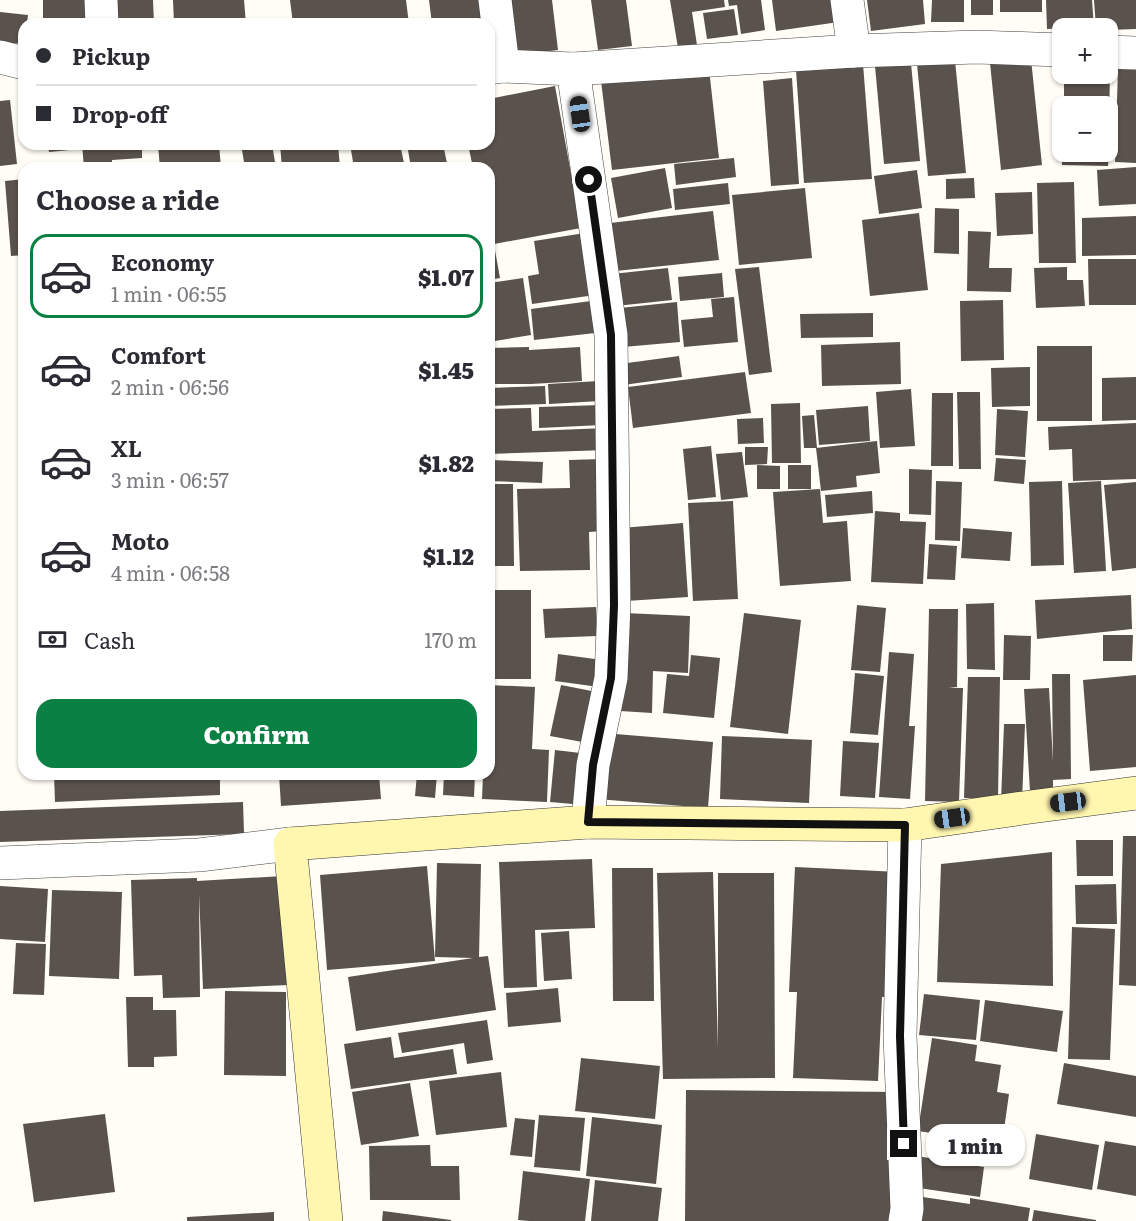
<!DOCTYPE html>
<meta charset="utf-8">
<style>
:root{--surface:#fff;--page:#f7f7f7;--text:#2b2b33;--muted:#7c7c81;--line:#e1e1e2;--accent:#0b8043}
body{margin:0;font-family:Literata,serif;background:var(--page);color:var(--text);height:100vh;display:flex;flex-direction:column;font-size:22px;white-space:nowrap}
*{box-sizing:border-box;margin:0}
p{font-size:20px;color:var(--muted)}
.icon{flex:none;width:33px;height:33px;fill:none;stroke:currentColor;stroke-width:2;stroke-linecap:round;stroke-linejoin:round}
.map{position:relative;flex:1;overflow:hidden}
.sheet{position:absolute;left:18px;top:162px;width:477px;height:618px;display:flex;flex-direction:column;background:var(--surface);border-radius:18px;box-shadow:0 2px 4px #0004}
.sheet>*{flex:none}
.top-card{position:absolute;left:18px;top:18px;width:477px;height:132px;border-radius:18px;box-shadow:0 2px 4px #0004;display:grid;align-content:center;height:132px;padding:0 18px;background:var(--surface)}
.controls{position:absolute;left:1052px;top:18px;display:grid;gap:12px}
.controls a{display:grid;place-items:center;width:66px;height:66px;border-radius:12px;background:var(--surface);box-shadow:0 2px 4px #0004;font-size:30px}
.end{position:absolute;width:27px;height:27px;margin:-14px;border:8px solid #111;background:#fff;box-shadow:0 0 0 3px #fff}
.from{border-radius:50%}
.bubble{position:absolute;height:42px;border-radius:18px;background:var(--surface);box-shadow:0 2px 4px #0004;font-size:20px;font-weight:800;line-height:42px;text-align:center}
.car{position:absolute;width:18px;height:36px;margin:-18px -9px;border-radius:8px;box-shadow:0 0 4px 2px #0007;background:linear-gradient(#222 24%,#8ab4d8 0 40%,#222 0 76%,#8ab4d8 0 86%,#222 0)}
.top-card b{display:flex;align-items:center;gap:21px;height:57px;font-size:22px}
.top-card b+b{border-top:2px solid var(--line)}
.top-card i{width:15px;height:15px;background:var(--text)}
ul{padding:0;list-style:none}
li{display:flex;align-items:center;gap:18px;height:84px;margin:0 12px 9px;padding:0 6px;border:3px solid transparent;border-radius:18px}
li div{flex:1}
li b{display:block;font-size:22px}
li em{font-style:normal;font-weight:800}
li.current{border-color:var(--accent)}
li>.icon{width:54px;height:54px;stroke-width:1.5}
h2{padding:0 18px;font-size:27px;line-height:72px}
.pay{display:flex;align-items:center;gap:15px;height:66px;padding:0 18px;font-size:22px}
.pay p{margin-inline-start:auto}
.action{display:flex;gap:12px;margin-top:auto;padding:12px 18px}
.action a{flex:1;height:69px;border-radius:18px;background:var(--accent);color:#fff;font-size:24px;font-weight:800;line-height:69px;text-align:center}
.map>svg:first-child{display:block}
.building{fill:#5a524d}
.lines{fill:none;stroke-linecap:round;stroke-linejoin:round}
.minor-casing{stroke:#444;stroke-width:34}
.secondary-casing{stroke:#333;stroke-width:34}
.minor{stroke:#fff;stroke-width:33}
.secondary{stroke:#fff6b0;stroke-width:33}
.route{stroke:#111;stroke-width:8}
</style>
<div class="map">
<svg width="1136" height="1221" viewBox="0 0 1136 1221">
<rect width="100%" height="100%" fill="#fffdf5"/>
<g class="building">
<polygon points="43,0 93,0 94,24 43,24"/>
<polygon points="109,0 153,0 154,24 110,24"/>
<polygon points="173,0 244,0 246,24 174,24"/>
<polygon points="290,0 406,0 409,24 293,24"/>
<polygon points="429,0 488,0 489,24 432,24"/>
<polygon points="504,0 552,0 558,50 511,56"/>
<polygon points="591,0 626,0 632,46 598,50"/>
<polygon points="670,0 724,0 725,7 692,12 697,45 678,48"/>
<polygon points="728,0 761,0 765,30 741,34 737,5 729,6"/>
<polygon points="772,0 836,0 839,22 776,31"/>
<polygon points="867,0 923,0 925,24 871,31"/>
<polygon points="932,0 964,0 964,22 931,22"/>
<rect x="971" y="0" width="22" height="15"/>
<rect x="1000" y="0" width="42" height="12"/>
<polygon points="1046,0 1092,0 1094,27 1047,29"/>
<polygon points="1094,0 1136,0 1136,29 1107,30 1107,28 1096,28"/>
<polygon points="734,9 738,35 707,39 703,13"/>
<polygon points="0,12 28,15 27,24 24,24 24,44 0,42"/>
<polygon points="1031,59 1042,165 1001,170 990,63"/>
<polygon points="955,60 966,173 928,176 917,64"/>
<polygon points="911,63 920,161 884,164 875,66"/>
<polygon points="863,64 872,179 804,183 796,70"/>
<polygon points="1107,68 1110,68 1109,131 1107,131 1107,106 1064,106 1064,74 1107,74"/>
<polygon points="709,69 719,158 612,170 601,81"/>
<polygon points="1118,69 1136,70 1136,163 1115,162"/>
<polygon points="792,78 799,184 771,186 763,81"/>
<polygon points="555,86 581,228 489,245 489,168 473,168 468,144 489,144 489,99"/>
<polygon points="10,100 17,164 0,166 0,101"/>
<polygon points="48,144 80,144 80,149 49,152"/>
<polygon points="82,144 142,144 142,158 112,160 112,168 84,168"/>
<polygon points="172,144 219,144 221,168 160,168 158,145"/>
<polygon points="241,144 272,144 276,168 245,168"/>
<polygon points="280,144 338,144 340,168 282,168"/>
<polygon points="350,144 400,144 405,168 354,168"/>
<polygon points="407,144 443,144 448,168 411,168"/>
<polygon points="1062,152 1109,152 1108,166 1062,165"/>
<polygon points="734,158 736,177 676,185 674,164"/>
<polygon points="1136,167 1136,204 1099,206 1097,170"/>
<polygon points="665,168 672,208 618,218 611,178"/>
<polygon points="917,170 922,208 879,214 874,176"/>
<polygon points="974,178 975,198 946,199 946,179"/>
<polygon points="24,179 24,255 11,256 5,181"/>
<polygon points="1074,182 1076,263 1039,263 1037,183"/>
<polygon points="728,183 730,204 675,210 673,189"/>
<polygon points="805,188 812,258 739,265 732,195"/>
<polygon points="1032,192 1033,234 997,236 995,193"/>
<polygon points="935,208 959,209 959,254 934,253"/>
<polygon points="713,211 719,260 616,271 610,223"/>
<polygon points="919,213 928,290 870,296 862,220"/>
<polygon points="1136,216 1136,255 1082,256 1082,218"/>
<polygon points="968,231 991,232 989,268 1012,268 1011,292 967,291"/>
<polygon points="585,233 595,295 532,304 528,276 539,274 534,241"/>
<polygon points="494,245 500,278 489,280 489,246"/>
<polygon points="1088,259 1136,259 1136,305 1089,305"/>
<polygon points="759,267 772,372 749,375 735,269"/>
<polygon points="1067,267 1067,280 1083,280 1085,306 1036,308 1034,268"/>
<polygon points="668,268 672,300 616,306 612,274"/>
<polygon points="722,273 724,297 680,301 678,277"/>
<polygon points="523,278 531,335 489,342 489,283"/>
<polygon points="734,297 738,342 684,347 681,320 713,317 711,299"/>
<polygon points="1003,300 1004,360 961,361 960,301"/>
<polygon points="591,301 595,333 534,340 531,309"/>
<polygon points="677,302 680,342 623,347 620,308"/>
<polygon points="873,313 873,337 801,338 800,314"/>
<polygon points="900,342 901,384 822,386 821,345"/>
<rect x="1037" y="346" width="55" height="75"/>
<polygon points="529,347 529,350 580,347 582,381 531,384 489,384 489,348"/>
<polygon points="679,356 682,377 623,385 620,364"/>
<polygon points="1030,367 1030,406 992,407 991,368"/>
<polygon points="745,372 751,413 633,428 628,387"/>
<polygon points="1136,377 1136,420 1102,421 1102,378"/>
<polygon points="599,381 600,401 549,404 548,384"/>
<polygon points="545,386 546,404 489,406 489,388"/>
<polygon points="911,389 915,446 880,448 876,392"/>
<polygon points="957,392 980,392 981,469 959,469"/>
<polygon points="932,393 953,393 953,466 931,466"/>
<polygon points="800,403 801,463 772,463 771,404"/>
<polygon points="601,405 602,425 539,428 539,407"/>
<polygon points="868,406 870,441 819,445 816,410"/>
<polygon points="531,408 532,431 606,428 607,450 489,454 489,409"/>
<polygon points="997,409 1028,411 1025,457 995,455"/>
<polygon points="814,415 817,448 804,448 802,416"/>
<polygon points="763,418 764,443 738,444 737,419"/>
<polygon points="1136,423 1136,479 1073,481 1072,449 1049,450 1048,427"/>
<polygon points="877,441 880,473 856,476 857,487 821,491 816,448"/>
<polygon points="711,446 716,497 688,500 683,449"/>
<polygon points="745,447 768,447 767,464 745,465"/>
<polygon points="742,452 748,497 721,500 716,454"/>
<polygon points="996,458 1026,460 1024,484 994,481"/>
<polygon points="602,459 603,531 589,532 590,570 520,571 517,489 570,488 569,460"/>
<polygon points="489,460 543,462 542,483 489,481"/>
<polygon points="757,465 780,466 780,489 757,489"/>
<rect x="788" y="465" width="23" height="24"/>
<polygon points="909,469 932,470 931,515 909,514"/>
<polygon points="936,481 962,482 960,541 935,540"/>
<polygon points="1062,481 1064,565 1031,566 1029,482"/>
<polygon points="1101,481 1106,571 1074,573 1068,483"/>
<polygon points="1136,482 1136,568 1112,571 1104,485"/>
<polygon points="489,484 513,484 514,566 489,566"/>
<polygon points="820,489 823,523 847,521 851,581 780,586 773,492"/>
<polygon points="872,491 873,513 827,517 825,495"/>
<polygon points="733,501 738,599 693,601 688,503"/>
<polygon points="875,511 900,513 900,521 926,522 923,584 871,582"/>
<polygon points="683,523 688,597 626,601 621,528"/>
<polygon points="963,528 1012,532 1010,561 961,558"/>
<polygon points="929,544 957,546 955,580 927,579"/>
<rect x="489" y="590" width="42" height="89"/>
<polygon points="1131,595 1132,629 1037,639 1035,600"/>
<polygon points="994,603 995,670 967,669 966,604"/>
<polygon points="857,605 886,608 880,672 851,670"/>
<polygon points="596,607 597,636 545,638 543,609"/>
<polygon points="929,609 958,609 957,687 949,688 963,688 959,802 925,801"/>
<polygon points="625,613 690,616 688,673 653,671 652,713 620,711"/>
<polygon points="744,613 801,620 788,734 730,727"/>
<polygon points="1004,635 1031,636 1030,680 1003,680"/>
<polygon points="1103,635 1133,635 1132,661 1103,661"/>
<polygon points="889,652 914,654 909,726 915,726 910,799 879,797"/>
<polygon points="558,654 602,660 599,687 555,681"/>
<polygon points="691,655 720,658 714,718 663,713 667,674 689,676"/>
<polygon points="855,673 884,676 878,735 850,733"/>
<polygon points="1052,674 1070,674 1071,779 1053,780 1053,791 1030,792 1024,689 1049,688 1053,762"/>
<polygon points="1136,675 1136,767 1090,771 1083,680"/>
<polygon points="968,677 1000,677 998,799 964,798"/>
<polygon points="489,685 535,687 532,749 549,750 547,802 482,799 483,774 489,774"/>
<polygon points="561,685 602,693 593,744 550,736"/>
<polygon points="1004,724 1025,724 1022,803 1001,801"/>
<polygon points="603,733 713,742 708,808 597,799"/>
<polygon points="722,736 812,740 809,803 720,799"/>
<polygon points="843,741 879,743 875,798 840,796"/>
<polygon points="555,750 589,754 584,805 550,802"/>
<polygon points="54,774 220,774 220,795 55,802"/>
<polygon points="279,774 379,774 381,799 281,806"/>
<polygon points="417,774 437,774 435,798 415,796"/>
<polygon points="444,774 475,774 474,797 443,795"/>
<polygon points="243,802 244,834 0,842 0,811"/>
<polygon points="1123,836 1136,836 1136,986 1119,985"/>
<polygon points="1076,840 1113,840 1113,876 1077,876"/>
<polygon points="1052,852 1053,986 937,982 941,864"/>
<polygon points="592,859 595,928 535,930 537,987 504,988 499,862"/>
<polygon points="437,863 481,864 479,957 488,956 496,1010 356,1031 348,977 473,958 435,957"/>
<polygon points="427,866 435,961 327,970 320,875"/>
<polygon points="795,867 899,872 893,997 882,997 878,1081 793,1078 797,992 789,992"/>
<polygon points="612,868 653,868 654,1001 613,1001"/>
<polygon points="713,872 718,1048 718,873 774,873 775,1078 663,1079 657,873"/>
<polygon points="283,876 288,985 203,989 199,894 200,997 163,998 162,975 134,976 131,880 197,878 197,881"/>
<polygon points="1116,884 1117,924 1076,924 1075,885"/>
<polygon points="0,886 48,889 45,942 0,939"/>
<polygon points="52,890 122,892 119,979 49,976"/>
<polygon points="1072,927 1115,929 1110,1060 1068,1059"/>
<polygon points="569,931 572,979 544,981 541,933"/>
<polygon points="16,943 46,944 44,995 13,994"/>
<polygon points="558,988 561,1022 508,1027 506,993"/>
<polygon points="225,991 286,992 286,1076 224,1075"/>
<polygon points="924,994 980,1000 976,1040 919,1035"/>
<polygon points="126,997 153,997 153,1010 176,1010 177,1056 154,1057 154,1067 128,1067"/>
<polygon points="985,1000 1063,1011 1057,1052 980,1041"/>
<polygon points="487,1020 493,1060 467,1064 464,1043 402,1053 398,1033"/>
<polygon points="391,1037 394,1058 453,1049 457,1074 351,1089 344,1044"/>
<polygon points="932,1038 977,1045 975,1061 1001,1065 997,1092 1009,1094 1002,1144 918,1131"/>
<polygon points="581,1058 660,1066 655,1119 575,1111"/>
<polygon points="1064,1063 1136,1076 1136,1117 1057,1104"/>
<polygon points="501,1072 507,1127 436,1135 429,1081"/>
<polygon points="410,1083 419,1136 361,1145 352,1092"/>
<polygon points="686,1090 899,1092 896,1221 685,1221"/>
<polygon points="105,1114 115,1192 34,1202 23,1124"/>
<polygon points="539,1115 585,1118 580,1171 534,1167"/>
<polygon points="592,1117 662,1125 656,1184 586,1176"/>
<polygon points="515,1118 535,1120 532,1157 510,1155"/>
<polygon points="1036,1134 1099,1145 1092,1190 1029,1179"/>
<polygon points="1105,1141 1136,1146 1136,1196 1097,1189"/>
<polygon points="430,1145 431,1166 459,1166 460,1200 370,1200 369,1146"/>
<polygon points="917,1156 984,1167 980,1197 912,1187"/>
<polygon points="523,1171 590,1179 585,1221 529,1221 518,1220"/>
<polygon points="595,1180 662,1188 658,1221 591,1221"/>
<polygon points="916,1196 970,1204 970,1198 1030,1208 1028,1221 912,1221"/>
<polygon points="1034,1210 1096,1220 1096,1221 1032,1221"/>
<polygon points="383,1211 451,1220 451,1221 382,1221"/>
<polygon points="274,1212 274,1221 187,1221 187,1217"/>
</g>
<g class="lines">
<g class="minor-casing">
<g id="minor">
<polyline points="101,0 102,24"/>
<polyline points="495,0 503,66"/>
<polyline points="847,0 854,51"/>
<polyline points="1107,52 1136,53"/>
<polyline points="0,57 24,63"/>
<polyline points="489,68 503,66 573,69 854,51 977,47 1062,50"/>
<polyline points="573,69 611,335 614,605 611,678 593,765 588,822"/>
<polyline points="905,825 900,1036 907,1209 905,1221"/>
<polyline points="0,863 199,855 290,844"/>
</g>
</g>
<g class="secondary-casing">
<polyline id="secondary" points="326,1221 290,844 588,822 905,825 1023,808 1136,793"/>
</g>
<use href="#minor" class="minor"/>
<use href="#secondary" class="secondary"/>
</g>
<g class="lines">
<polyline class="route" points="589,180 611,335 614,605 611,678 593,765 588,822 905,825 900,1036 904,1144"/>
</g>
</svg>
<div class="controls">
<a>+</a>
<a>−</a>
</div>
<i class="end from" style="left:589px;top:180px"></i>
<i class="end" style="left:904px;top:1144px"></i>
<div class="bubble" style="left:926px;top:1124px;width:99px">1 min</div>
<i class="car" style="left:580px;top:114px;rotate:352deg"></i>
<i class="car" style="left:1068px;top:802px;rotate:263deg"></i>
<i class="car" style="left:952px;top:818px;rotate:262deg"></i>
<div class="top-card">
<b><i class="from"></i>Pickup</b>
<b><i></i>Drop-off</b>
</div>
<section class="sheet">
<h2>Choose a ride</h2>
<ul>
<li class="current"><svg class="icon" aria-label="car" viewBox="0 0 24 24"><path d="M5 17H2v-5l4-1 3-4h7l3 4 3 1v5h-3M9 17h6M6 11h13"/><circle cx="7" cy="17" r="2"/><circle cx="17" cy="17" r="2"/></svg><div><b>Economy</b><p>1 min · 06:55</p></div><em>$1.07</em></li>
<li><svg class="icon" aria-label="car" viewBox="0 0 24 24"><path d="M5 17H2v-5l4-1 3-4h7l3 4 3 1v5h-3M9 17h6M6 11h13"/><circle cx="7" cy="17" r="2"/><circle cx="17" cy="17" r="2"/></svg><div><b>Comfort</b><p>2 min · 06:56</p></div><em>$1.45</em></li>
<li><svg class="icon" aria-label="car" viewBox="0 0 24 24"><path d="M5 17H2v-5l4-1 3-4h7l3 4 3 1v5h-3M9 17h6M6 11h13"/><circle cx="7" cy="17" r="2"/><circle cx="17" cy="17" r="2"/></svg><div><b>XL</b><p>3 min · 06:57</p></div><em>$1.82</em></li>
<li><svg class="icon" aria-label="car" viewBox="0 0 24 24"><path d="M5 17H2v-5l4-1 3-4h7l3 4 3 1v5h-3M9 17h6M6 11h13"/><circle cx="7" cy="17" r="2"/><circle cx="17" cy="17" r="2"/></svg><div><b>Moto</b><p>4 min · 06:58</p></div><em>$1.12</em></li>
</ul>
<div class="pay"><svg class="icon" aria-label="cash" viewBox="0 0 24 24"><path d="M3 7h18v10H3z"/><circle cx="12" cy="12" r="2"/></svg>Cash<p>170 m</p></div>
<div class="action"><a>Confirm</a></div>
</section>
</div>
